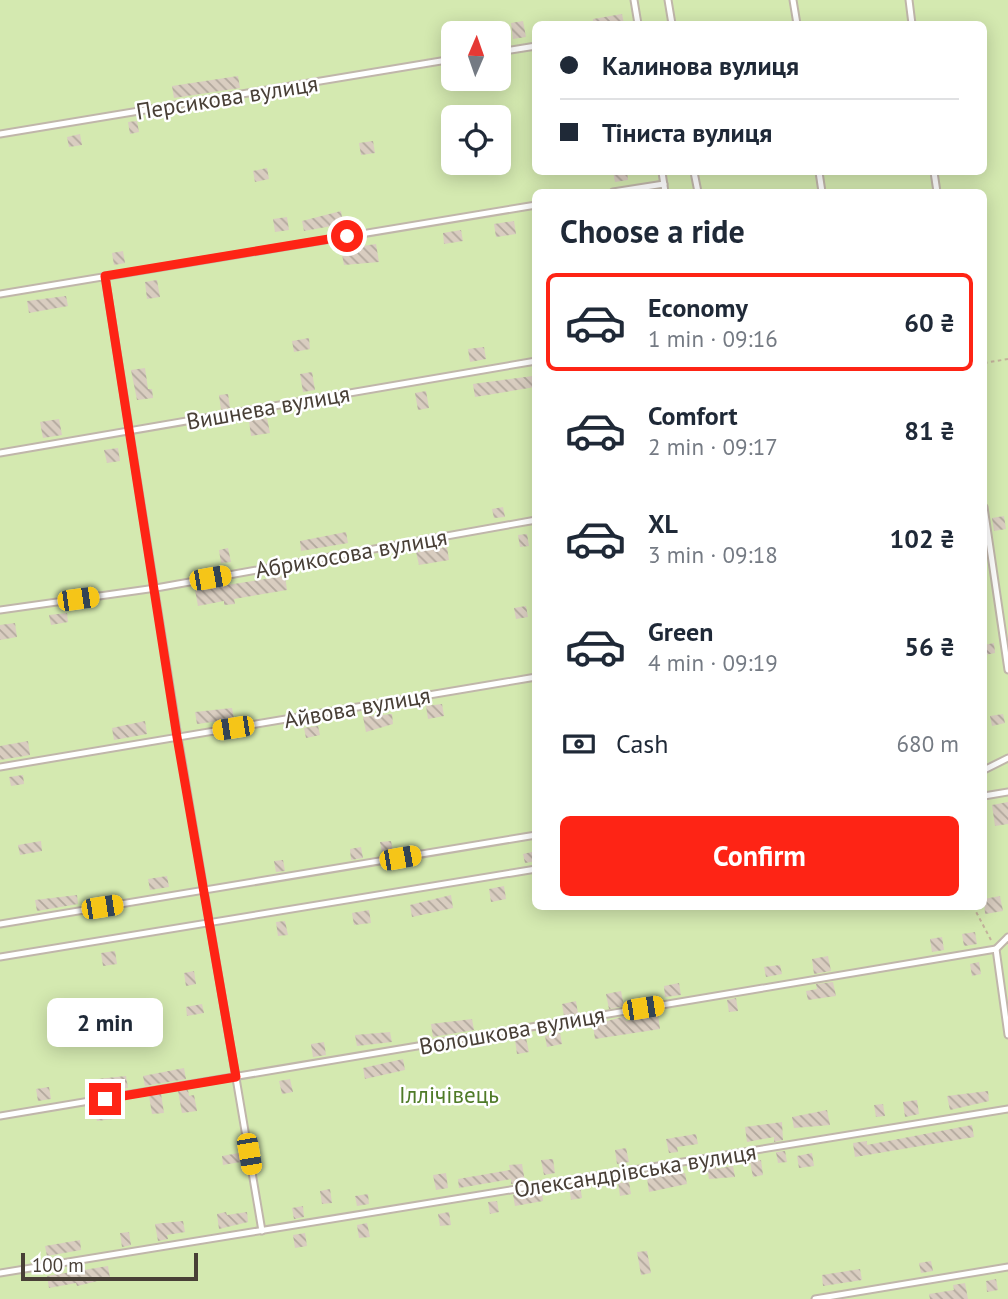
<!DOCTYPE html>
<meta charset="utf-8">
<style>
:root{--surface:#fff;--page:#f6f6f7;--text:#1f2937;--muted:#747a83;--line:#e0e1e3;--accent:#fe2415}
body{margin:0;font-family:"PT Sans",sans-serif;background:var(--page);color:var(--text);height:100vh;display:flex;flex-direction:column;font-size:26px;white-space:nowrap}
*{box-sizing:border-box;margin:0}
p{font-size:23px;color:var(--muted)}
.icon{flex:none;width:38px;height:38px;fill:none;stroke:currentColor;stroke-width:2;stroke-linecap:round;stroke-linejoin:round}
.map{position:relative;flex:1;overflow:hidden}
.sheet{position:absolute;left:532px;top:189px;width:455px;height:721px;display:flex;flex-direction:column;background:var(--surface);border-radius:10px;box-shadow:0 4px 18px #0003}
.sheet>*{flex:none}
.guide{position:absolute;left:532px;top:21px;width:455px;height:154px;border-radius:10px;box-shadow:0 4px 18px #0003;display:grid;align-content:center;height:154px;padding:0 28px;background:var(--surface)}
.needle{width:46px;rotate:2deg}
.controls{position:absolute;left:441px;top:21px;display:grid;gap:14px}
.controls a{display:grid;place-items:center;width:70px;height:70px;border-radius:10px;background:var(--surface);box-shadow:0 4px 18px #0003;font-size:35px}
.scale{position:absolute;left:21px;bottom:18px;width:177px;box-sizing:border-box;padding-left:7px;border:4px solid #483f36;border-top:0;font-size:19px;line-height:24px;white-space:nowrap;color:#483f36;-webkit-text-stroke:5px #fff;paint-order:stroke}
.end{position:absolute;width:32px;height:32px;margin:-16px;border:9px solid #fe2415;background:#fff;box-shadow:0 0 0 4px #fff}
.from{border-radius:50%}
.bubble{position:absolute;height:49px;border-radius:10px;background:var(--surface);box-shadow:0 4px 18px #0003;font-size:23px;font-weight:700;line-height:49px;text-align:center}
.car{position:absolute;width:21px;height:42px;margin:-21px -10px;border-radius:9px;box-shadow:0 0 5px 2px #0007;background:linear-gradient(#f5c518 24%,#345 0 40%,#f5c518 0 76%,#345 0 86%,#f5c518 0)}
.guide b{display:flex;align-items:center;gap:24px;height:66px;font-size:26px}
.guide b+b{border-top:2px solid var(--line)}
.guide i{width:18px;height:18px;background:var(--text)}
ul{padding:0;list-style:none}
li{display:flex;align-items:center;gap:21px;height:98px;margin:0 14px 10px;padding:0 14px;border:4px solid transparent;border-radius:10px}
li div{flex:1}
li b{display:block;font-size:26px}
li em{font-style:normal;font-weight:700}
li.active{border-color:var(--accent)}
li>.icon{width:63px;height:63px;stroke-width:1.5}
h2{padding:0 28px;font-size:32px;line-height:84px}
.pay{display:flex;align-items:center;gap:18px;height:77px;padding:0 28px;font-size:26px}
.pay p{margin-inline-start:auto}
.primary-button{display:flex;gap:14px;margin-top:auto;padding:14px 28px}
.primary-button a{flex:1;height:80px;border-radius:10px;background:var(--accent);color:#fff;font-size:28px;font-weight:700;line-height:80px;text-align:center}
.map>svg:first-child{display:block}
.green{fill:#d4e9b0;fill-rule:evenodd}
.building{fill:url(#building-back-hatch)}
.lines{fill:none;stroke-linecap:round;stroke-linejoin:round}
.service-casing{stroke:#c0b6aa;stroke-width:9}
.path{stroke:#c2b19b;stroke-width:2;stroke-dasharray:3.5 3.5;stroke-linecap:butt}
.service{stroke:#fff;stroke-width:5}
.route{stroke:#fe2415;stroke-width:9}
.labels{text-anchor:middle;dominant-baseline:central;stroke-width:5;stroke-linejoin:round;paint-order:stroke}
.street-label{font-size:23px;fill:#483f36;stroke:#fff}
.park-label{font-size:23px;fill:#4f7b28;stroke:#fff}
</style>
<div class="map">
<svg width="1008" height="1299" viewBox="0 0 1008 1299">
<defs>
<pattern id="building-back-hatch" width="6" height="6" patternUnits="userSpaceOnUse" patternTransform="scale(1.75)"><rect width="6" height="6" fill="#d9cdc0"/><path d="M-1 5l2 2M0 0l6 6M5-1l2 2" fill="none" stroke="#b2a89d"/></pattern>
</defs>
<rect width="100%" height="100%" fill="#f4efe8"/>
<path class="green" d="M0,0H1008V1299H0ZM536,24H984V172H536ZM453,33H499V79H453ZM453,117H499V163H453ZM536,192H984V906H536Z"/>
<g class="building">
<polygon points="622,14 624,24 593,24 593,19"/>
<polygon points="523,21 526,37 513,39 511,23"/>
<polygon points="471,22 473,33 458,33 456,25"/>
<polygon points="238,76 240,88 174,98 172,86"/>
<polygon points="137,121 139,132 130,134 128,122"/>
<polygon points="80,134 82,145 69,147 67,137"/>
<polygon points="373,141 375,153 361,155 359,143"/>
<polygon points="267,168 269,179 255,182 253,171"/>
<polygon points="613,172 627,172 628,180 615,182"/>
<polygon points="341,211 343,224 304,231 302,221"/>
<polygon points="287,217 289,230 275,232 273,219"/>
<polygon points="514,221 516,234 496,237 494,224"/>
<polygon points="461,230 463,241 444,244 443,233"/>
<polygon points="376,244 379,262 344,265 341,249"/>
<polygon points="123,251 125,263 114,265 112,253"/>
<polygon points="157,280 160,297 147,299 145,282"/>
<polygon points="66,296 68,306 29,313 27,301"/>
<polygon points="309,338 310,349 294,352 292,341"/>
<polygon points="484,347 486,359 470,362 468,349"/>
<polygon points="145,368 148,389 152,389 153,398 137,400 131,370"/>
<polygon points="312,372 315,390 303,392 300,374"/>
<polygon points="533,376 535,387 475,397 473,384"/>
<polygon points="426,391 429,408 418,410 415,393"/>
<polygon points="228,394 230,408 221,410 219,395"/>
<polygon points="267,418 270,433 251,436 249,421"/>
<polygon points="59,419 62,435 43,438 40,422"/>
<polygon points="118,448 120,461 107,463 104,450"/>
<polygon points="503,507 505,517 494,518 492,509"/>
<polygon points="1004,516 1006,529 994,531 992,518"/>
<polygon points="346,532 348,543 301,551 300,541"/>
<polygon points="527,534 529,546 520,547 518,535"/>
<polygon points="447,547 449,560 419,565 416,552"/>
<polygon points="228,548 231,562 221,563 219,550"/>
<polygon points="285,576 287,590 234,599 235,604 224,605 224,601 198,606 195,590"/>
<polygon points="526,606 528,617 516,619 514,608"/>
<polygon points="67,613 68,622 51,625 49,615"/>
<polygon points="15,623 17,637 0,640 0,625"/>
<polygon points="994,643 995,653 985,655 984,645"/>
<polygon points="442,704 444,716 428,719 426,706"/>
<polygon points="232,708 234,719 197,724 195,712"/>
<polygon points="392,714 393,724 366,732 363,717"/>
<polygon points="1003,714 1005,723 992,726 990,716"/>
<polygon points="145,721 147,734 114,740 112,728"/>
<polygon points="318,726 320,735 306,738 304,728"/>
<polygon points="28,741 30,755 0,760 0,746"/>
<polygon points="23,775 24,784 11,786 9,777"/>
<polygon points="1008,802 1008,824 995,826 992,805"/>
<polygon points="41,841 42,851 20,855 18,845"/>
<polygon points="391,841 393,852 382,854 380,842"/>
<polygon points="361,847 363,858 351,860 350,849"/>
<polygon points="536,851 536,861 525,863 523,854"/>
<polygon points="283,860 285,871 276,872 274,861"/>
<polygon points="167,876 169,887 150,890 148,879"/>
<polygon points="504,886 506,899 491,902 489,889"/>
<polygon points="77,895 78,904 37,911 35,900"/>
<polygon points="451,895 453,908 412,917 410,905"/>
<polygon points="1000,896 1003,911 985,914 984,899"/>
<polygon points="369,910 371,923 354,925 352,913"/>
<polygon points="285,921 288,935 278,936 276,922"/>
<polygon points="975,932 977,944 964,946 962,934"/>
<polygon points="942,937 944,950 932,952 930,939"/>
<polygon points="115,951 117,964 103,966 101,953"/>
<polygon points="828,956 831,971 814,974 812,959"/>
<polygon points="979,962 981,974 972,976 970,964"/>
<polygon points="780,965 782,974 766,977 764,967"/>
<polygon points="194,971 196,984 186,986 184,973"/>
<polygon points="833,982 836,996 808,1000 806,991 817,989 816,984"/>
<polygon points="679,983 681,995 665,997 664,986"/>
<polygon points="621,991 624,1006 609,1009 606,994"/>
<polygon points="736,998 738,1011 729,1012 727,1000"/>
<polygon points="576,1001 578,1014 564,1016 562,1004"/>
<polygon points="202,1004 204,1013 187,1016 186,1007"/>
<polygon points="658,1015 660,1029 595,1039 593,1025 625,1016 626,1021"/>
<polygon points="472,1019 474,1030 433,1037 431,1024"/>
<polygon points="390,1032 392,1042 357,1046 355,1035"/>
<polygon points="560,1033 562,1044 547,1047 545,1036"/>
<polygon points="526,1038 529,1052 517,1054 515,1040"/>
<polygon points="324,1042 326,1055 313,1057 311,1044"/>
<polygon points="403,1059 405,1070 365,1079 363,1068"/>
<polygon points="184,1068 186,1079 145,1086 143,1076"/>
<polygon points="126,1076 128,1088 99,1091 97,1079"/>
<polygon points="290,1079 293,1092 282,1094 279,1081"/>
<polygon points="49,1087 51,1099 38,1101 36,1089"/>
<polygon points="188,1090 189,1096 194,1095 197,1111 182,1113 178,1091"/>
<polygon points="988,1091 989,1101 950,1110 947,1096"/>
<polygon points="161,1094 164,1113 152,1114 149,1096"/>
<polygon points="917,1100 919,1114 905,1117 903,1102"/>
<polygon points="883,1104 885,1116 876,1117 874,1105"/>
<polygon points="111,1110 113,1119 97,1121 95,1112"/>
<polygon points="827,1110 830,1125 794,1128 792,1117"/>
<polygon points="782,1122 783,1140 774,1142 774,1137 747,1142 745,1127"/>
<polygon points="972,1125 974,1137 855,1157 853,1143 867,1141 867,1145"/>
<polygon points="696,1134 698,1144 677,1147 678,1152 669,1153 666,1139"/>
<polygon points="626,1148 629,1162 617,1164 615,1150"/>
<polygon points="785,1151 787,1162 778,1163 776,1152"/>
<polygon points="239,1153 241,1162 223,1165 222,1156"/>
<polygon points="812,1153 814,1166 799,1168 797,1156"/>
<polygon points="553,1159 555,1173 544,1175 541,1160"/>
<polygon points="761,1160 763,1175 753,1177 750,1162"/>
<polygon points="522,1164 525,1182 511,1184 511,1179 459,1188 458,1179 510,1170 509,1165"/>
<polygon points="716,1166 716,1169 733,1166 735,1177 709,1179 707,1167"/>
<polygon points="446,1173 448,1188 436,1190 433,1175"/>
<polygon points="685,1173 687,1184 649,1192 647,1178"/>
<polygon points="629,1182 631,1194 620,1196 618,1183"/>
<polygon points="580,1185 582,1198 571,1200 569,1187"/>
<polygon points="330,1189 332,1203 322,1204 320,1191"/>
<polygon points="542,1191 543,1201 515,1206 513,1195"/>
<polygon points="368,1194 369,1204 357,1206 355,1196"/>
<polygon points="497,1201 499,1212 490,1214 488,1202"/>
<polygon points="303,1206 304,1217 294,1219 292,1208"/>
<polygon points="226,1212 227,1215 247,1212 248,1222 219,1229 217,1214"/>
<polygon points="449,1212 451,1225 440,1226 438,1214"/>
<polygon points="183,1221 185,1232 167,1235 168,1239 158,1241 155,1224"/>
<polygon points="367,1223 370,1237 359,1238 357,1225"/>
<polygon points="129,1232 131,1245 122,1247 120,1233"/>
<polygon points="305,1233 307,1246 295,1248 293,1235"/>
<polygon points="80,1240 81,1250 47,1256 45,1246"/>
<polygon points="647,1251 651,1273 641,1275 637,1252"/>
<polygon points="931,1261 933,1271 921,1273 919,1263"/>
<polygon points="108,1266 110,1278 77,1286 76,1283 49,1288 47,1276"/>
<polygon points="860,1269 862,1280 823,1286 822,1275"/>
<polygon points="996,1279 998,1290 987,1292 986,1281"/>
<polygon points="965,1283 968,1299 930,1299 929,1294 954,1290 953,1285"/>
</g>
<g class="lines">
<g class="service-casing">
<g id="service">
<polyline points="634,0 638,24"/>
<polyline points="668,0 672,24"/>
<polyline points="793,0 797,24"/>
<polyline points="909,0 912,24"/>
<polyline points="499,52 536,46"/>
<polyline points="0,134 453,59"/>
<polyline points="662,172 665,192"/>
<polyline points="694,172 698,192"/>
<polyline points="819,172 822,192"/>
<polyline points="934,172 937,192"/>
<polyline points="613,192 664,184"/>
<polyline points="105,276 178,737 262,1231"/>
<polyline points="0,294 536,205"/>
<polyline points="0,453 536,361"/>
<polyline points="984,507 1008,670"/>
<polyline points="0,610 156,588 536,520"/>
<polyline points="0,767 536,677"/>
<polyline points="984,770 1008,758"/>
<polyline points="984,796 1008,792"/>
<polyline points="0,924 536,835"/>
<polyline points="996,949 1008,1035"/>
<polyline points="996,949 1008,937"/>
<polyline points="0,957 536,869"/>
<polyline points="0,1116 996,949"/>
<polyline points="0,1273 1008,1109"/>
<polyline points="815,1299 1008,1267"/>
</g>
</g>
<g class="path">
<polyline points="984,363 1008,359"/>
<polyline points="973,906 992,942"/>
</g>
<use href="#service" class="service"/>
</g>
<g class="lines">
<polyline class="route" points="105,1099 236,1077 177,737 105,276 347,236"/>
</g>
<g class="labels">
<g class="street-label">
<text transform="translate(227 97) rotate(-9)">Персикова вулиця</text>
<text transform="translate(268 407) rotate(-10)">Вишнева вулиця</text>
<text transform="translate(351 553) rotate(-10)">Абрикосова вулиця</text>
<text transform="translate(357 707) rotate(-10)">Айвова вулиця</text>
<text transform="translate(512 1030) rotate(-10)">Волошкова вулиця</text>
<text transform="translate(635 1170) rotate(-9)">Олександрівська вулиця</text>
</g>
<g class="park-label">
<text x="449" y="1094">Іллічівець</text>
</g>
</g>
</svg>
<div class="controls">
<a><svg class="needle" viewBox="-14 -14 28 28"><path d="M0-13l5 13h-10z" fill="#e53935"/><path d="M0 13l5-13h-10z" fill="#747a83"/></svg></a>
<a><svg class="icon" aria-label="locate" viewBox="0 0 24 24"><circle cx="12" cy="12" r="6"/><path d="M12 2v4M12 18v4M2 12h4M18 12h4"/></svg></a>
</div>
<div class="scale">100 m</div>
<i class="end from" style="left:347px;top:236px"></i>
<i class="end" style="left:105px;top:1099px"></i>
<div class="bubble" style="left:47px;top:998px;width:116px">2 min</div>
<i class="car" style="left:210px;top:578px;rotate:80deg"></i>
<i class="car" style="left:78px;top:599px;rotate:82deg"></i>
<i class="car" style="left:233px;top:728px;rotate:261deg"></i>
<i class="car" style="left:400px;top:858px;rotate:80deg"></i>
<i class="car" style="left:102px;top:907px;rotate:81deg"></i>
<i class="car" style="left:643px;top:1008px;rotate:81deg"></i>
<i class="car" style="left:249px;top:1154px;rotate:170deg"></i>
<div class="guide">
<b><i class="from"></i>Калинова вулиця</b>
<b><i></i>Тіниста вулиця</b>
</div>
<section class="sheet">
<h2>Choose a ride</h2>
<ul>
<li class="active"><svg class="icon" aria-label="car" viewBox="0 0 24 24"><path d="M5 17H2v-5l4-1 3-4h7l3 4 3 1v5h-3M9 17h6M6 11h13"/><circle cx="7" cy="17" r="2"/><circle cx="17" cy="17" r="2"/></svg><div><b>Economy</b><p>1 min · 09:16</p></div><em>60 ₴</em></li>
<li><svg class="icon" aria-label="car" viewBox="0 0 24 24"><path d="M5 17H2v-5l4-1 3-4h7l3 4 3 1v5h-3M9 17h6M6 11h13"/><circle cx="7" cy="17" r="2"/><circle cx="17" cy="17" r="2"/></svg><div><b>Comfort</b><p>2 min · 09:17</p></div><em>81 ₴</em></li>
<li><svg class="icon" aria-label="car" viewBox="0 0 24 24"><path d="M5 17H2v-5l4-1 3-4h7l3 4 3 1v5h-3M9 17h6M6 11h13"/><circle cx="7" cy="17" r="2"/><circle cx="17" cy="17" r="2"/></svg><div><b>XL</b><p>3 min · 09:18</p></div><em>102 ₴</em></li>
<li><svg class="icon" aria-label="car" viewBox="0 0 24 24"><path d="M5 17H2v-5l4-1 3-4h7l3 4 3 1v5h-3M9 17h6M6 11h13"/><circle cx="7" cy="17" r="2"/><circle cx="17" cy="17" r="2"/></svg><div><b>Green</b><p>4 min · 09:19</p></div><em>56 ₴</em></li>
</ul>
<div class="pay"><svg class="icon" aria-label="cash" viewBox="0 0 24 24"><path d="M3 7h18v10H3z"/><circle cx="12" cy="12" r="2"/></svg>Cash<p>680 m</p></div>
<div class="primary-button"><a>Confirm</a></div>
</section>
</div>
